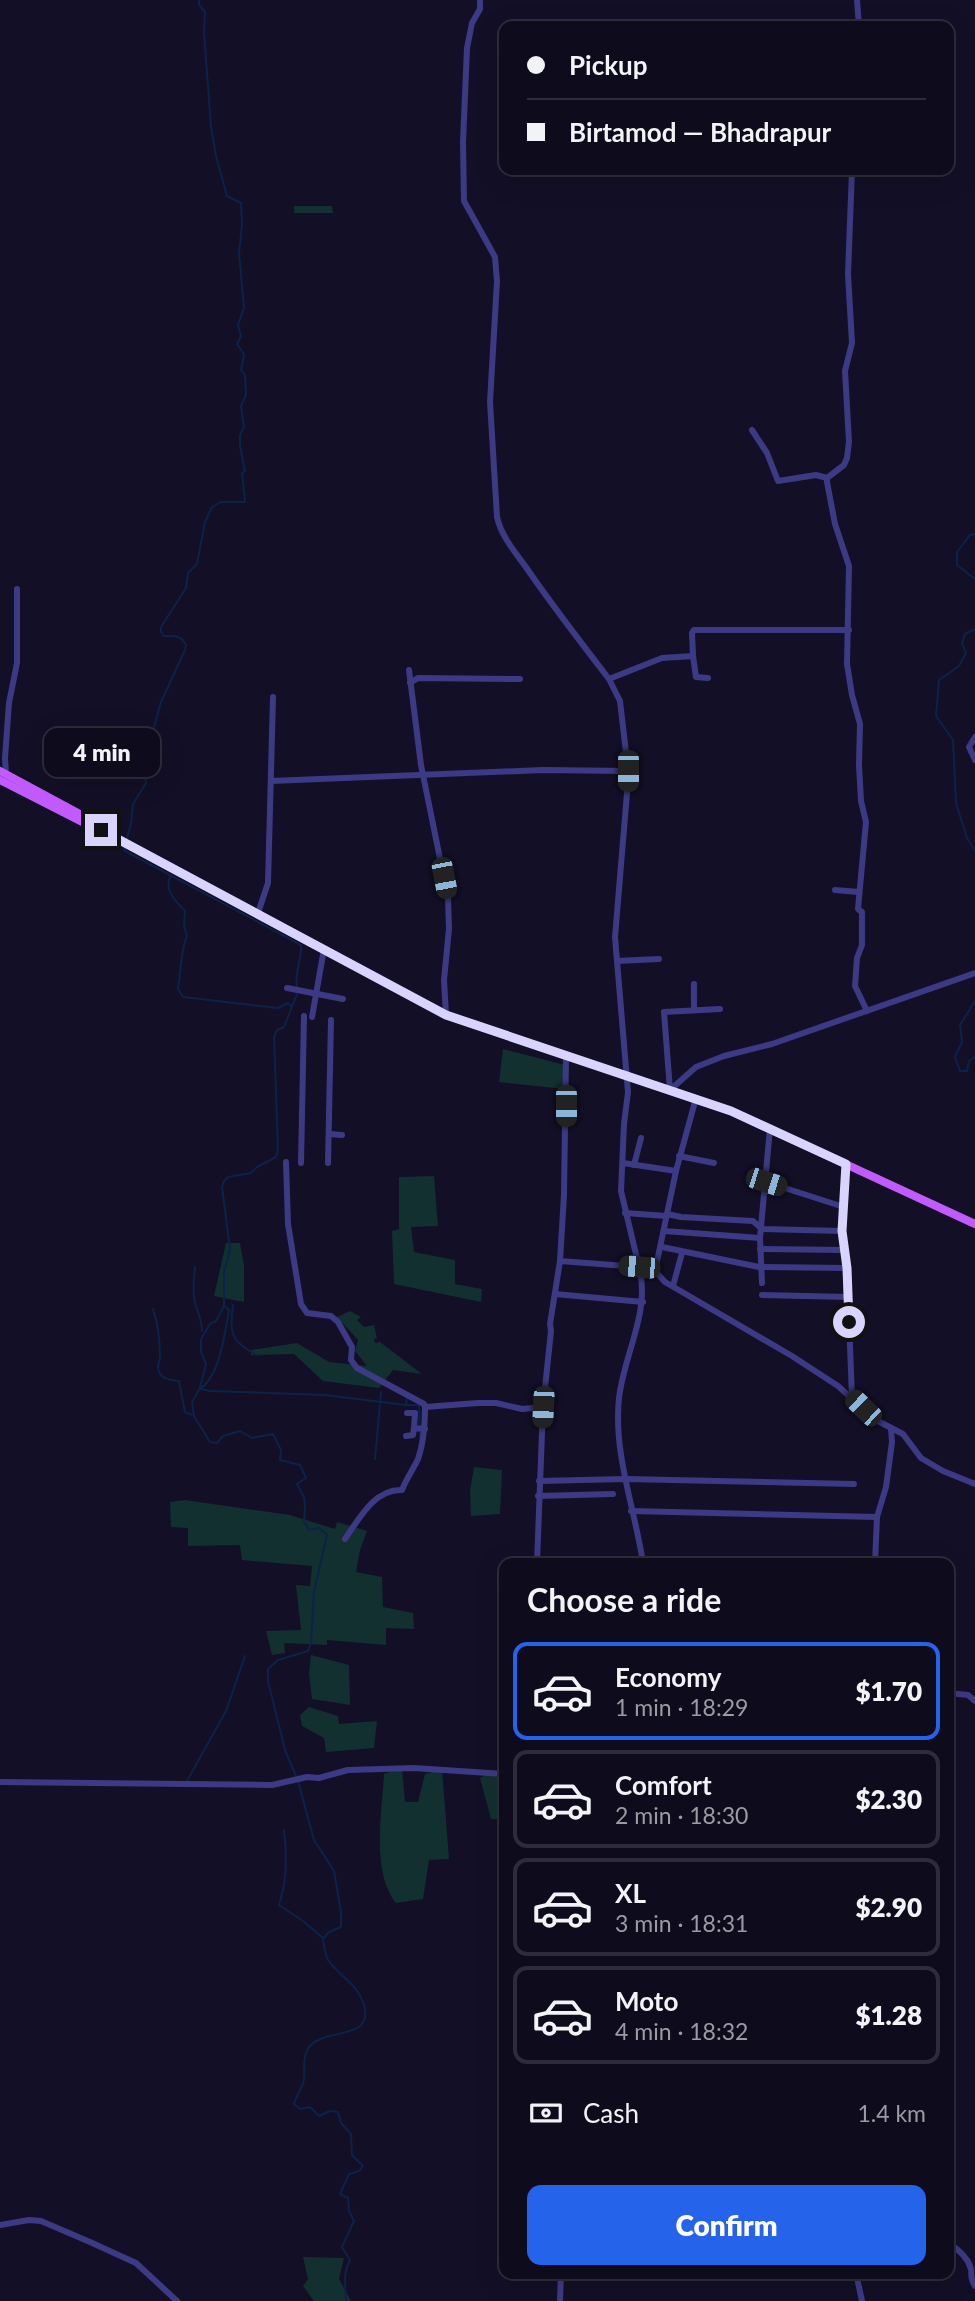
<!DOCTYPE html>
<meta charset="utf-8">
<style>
:root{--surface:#0e0b1c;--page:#1c1929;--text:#f1f3f6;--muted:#9b9ba3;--line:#2e2b3b;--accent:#2563eb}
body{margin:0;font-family:Lato,sans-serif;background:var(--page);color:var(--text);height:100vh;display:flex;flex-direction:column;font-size:26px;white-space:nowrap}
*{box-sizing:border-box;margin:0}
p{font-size:23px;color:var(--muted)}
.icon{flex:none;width:38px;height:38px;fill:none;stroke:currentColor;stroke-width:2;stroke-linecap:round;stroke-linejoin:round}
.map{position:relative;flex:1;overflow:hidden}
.details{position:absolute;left:499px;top:1558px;width:455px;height:721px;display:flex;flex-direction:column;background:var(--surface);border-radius:14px;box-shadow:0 7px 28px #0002,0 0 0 2px var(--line)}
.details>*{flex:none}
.hud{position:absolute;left:499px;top:21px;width:455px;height:154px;border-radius:14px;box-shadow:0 7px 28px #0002,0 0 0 2px var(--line);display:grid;align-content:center;height:154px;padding:0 28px;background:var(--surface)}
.end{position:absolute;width:32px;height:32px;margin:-16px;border:9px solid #d9d4ff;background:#111;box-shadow:0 0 0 4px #111}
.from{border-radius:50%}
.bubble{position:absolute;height:49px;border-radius:14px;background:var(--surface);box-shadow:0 7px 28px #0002,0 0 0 2px var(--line);font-size:23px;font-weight:800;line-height:49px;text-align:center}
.car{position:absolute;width:21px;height:42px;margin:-21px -10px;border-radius:9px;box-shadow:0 0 5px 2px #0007;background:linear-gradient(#222 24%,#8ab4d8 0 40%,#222 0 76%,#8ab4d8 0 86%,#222 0)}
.hud b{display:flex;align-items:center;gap:24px;height:66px;font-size:26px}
.hud b+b{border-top:2px solid var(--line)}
.hud i{width:18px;height:18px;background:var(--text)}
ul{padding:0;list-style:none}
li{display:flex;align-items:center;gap:21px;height:98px;margin:0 14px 10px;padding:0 14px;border:4px solid var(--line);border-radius:14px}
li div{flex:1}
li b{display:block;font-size:26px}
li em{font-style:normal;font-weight:800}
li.on{border-color:var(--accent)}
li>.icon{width:63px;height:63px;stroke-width:1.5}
h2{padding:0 28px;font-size:32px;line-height:84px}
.pay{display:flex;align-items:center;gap:18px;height:77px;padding:0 28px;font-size:26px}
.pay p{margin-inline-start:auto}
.primary-button{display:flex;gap:14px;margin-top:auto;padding:14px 28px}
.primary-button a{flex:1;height:80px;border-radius:14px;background:var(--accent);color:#fff;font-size:28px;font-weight:800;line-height:80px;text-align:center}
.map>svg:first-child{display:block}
.green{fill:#12302f}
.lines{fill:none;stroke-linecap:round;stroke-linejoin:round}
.stream{stroke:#0c2248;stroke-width:2}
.minor{stroke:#3d3a85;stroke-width:6}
.major{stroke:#c25bff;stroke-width:8}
.route{stroke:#d9d4ff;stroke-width:9}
</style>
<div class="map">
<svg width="975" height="2301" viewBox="0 0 975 2301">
<rect width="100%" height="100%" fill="#130f26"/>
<g class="green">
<polygon points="294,206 332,206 333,213 294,213"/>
<polygon points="503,1049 565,1065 564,1089 499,1082"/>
<polygon points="434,1176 438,1226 411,1227 414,1252 455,1260 455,1284 482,1289 481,1302 394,1284 392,1231 399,1229 399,1177"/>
<polygon points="226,1243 240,1243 244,1265 244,1302 214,1296"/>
<polygon points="350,1311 361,1317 357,1320 364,1327 374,1325 377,1338 374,1339 375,1343 380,1342 422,1374 393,1370 379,1388 323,1381 294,1354 251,1355 251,1350 297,1343 329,1362 367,1366 355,1351 358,1340 337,1317"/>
<polygon points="474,1467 502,1470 500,1514 471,1516 470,1491"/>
<polygon points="185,1500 290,1515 335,1529 337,1522 367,1531 360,1550 356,1572 382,1577 383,1607 413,1613 414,1629 386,1628 386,1645 327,1640 327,1645 284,1643 285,1653 272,1655 266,1631 301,1630 296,1585 310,1586 312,1566 242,1560 240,1545 188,1546 188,1528 171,1527 170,1502"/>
<polygon points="311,1655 349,1665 350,1705 312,1699 309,1674"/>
<polygon points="309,1707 338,1716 339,1724 377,1721 374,1748 326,1752 324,1738 302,1726 300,1715"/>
<path d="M402,1768L405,1802H418L425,1774L442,1769L449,1859L429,1860L423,1899L396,1903C371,1872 382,1812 384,1774Z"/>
<polygon points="492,1772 504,1774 504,1819 491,1819 480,1778"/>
<polygon points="303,2257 344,2258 339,2279 351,2301 314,2301 303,2286 308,2279"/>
</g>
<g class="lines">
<g class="stream">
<polyline points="975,534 970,535 957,552 957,565 975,579"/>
<polyline points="975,629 965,634 962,643 966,653 959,666 939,680 936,716 953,740 956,803 967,838 975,851"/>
<path d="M126,841L131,824L133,804L146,783L145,760L161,702L185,650L186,645C181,635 174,636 164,636L161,632V627L186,588L188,573L197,564L205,522L212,507L221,502H245L242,473L245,471L240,446V435L244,427L241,406L246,395L245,375L241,370L244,354L237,344L241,336L238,325L244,308L239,253L242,225L241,203L227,196L216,156L211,127L204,32L205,12L199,5V0"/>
<path d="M124,846L125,851L301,945C302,960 294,973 297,988"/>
<path d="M170,877C164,891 176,901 185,911L184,926L187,936C180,952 181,972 178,989L183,997L278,1008L288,1003L291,1006"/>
<polyline points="975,1001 960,1025 962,1042 955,1057 960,1071 967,1071 969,1061 975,1057"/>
<path d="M195,1267C194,1278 192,1291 195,1303C198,1313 202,1319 202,1331"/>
<path d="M233,1305C229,1333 231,1342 257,1355"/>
<path d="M153,1309C158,1324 160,1340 160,1356C160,1362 156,1366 159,1372C163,1380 172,1380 179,1381L185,1412L192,1415"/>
<path d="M201,1388C220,1375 225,1332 229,1310L224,1306"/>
<polyline points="201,1389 210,1391 325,1395 406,1405"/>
<polyline points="407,1397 406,1405 419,1405 420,1438"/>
<polyline points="375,1459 381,1392"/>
<polyline points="296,1776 285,1750 268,1681 268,1669 278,1660 308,1651 311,1643 314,1592 327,1535 319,1528 309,1530 304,1521 305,1507 304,1497 297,1484 306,1478 300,1465 280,1460 281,1450 273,1434 252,1438 240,1431 223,1436 217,1443 210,1442 194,1416 192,1402 200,1388 206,1364 201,1352 201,1339 210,1324 216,1321 224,1306 224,1272 230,1249 222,1187 224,1181 228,1177 251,1173 257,1167 276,1157 278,1150 274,1037 277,1030 284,1027 297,994"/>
<polyline points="187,1781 226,1711 245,1656"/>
<path d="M298,1781L314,1840L334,1871L341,1912V1927L329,1932L323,1939C324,1946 325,1954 328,1960C338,1975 357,1984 363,2002C377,2042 324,2027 309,2047C302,2057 305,2068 304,2079C303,2088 296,2095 294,2104L300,2109L310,2107L319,2116L330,2111L338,2112L341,2123L351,2134L352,2155L363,2166L359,2171L349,2174L340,2194L348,2198L349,2211L354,2221L342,2247L350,2260C342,2274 346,2285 346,2301"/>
<path d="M284,1830C287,1857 287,1880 279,1905L303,1921L323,1938"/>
</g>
<g class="minor">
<path d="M480,0V9L472,23L467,48L463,142L464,201L495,257L497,281L490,402L497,517C502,539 518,555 530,573C555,609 582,644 609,679L620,701L627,761V793L615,937L628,1092L624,1124L621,1191L639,1267L655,1271L665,1282L792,1356L838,1386L874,1419L903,1434L921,1458L943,1471L975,1484"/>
<polyline points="857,0 859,26"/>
<polyline points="852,170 848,274 852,343 845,371 849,442 847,458 844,465 827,478 827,482 835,524 849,566 847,664 852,695 860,724 859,765 861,801 866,822 858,909 862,912 862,945 857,958 855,986 867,1011"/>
<polyline points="752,430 767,453 778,481 816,475 827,478"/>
<polyline points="693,656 696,677 708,678"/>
<polyline points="409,670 421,765 448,898 449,929 444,980 446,1015"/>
<polyline points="609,679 662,658 693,656 692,633 694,630 849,630"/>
<polyline points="410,683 418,678 520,679"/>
<polyline points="975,737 969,747 975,760"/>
<polyline points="6,774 5,758 9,703 17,663 17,589"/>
<polyline points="271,781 542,770 628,771"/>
<polyline points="835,890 859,892"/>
<polyline points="258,913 268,883 273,697"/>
<polyline points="617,961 659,959"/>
<polyline points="287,988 343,999"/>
<polyline points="694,1010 694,984"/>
<polyline points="312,1017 324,949"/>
<polyline points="670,1090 696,1067 724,1056 772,1044 975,973"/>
<polyline points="670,1090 664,1012 720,1009"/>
<polyline points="329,1134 342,1135"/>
<polyline points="679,1156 714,1163"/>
<path d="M286,1162L288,1224L301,1304L307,1313L331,1316L338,1322L352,1347L351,1360L357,1368L424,1404L425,1407C425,1425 424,1442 418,1459C413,1470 406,1479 402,1490C374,1489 359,1519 345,1539"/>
<polyline points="301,1163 304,1016"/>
<polyline points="328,1163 331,1020"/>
<polyline points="623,1163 676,1171 696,1098"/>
<polyline points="634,1165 641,1138"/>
<polyline points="766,1182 844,1207"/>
<polyline points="625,1213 667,1216"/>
<polyline points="667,1214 681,1217 753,1221 762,1229 842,1231"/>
<polyline points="664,1231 760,1238"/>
<polyline points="662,1247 759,1267 847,1268 842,1231 846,1164"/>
<polyline points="760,1249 844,1250"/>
<path d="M560,1261L639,1267C651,1311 624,1354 619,1398C613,1453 635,1509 643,1563"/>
<polyline points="847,1268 852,1397"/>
<polyline points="655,1271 676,1171"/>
<polyline points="762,1283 760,1238 770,1128"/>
<polyline points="673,1286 682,1253"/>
<polyline points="555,1294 643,1302"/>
<polyline points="762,1295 848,1297"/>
<polyline points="425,1407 478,1403 496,1403 522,1409 543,1407"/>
<polyline points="407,1413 415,1413 414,1428"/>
<polyline points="406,1436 413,1435 414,1428 425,1429"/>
<polyline points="539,1481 626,1479 854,1484"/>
<polyline points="538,1496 613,1494"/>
<polyline points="631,1511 877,1517"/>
<polyline points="537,1563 543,1407 551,1331 550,1324 560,1261 564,1195 566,1056"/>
<polyline points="875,1563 877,1517 886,1487 892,1442 891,1429"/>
<polyline points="948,1693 968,1695 975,1701"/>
<polyline points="0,1782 272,1785 307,1777 319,1778 348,1770 414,1768 504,1774"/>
<polyline points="0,2225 29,2220 41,2221 90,2242 136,2263 177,2301"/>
<path d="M948,2243C958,2249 968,2258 971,2269C972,2277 970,2279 975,2286"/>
<polyline points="856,2273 862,2301"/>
<polyline points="714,2276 715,2273"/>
<polyline points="560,2301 561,2273"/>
</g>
<g class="major">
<polyline points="0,771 78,813 112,836 446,1015 731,1111 975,1224"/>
<polyline points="0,780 88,825"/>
</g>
</g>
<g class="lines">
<polyline class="route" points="101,830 446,1015 731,1111 846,1164 842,1231 847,1268 849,1322"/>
</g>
</svg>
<i class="end from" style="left:849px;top:1322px"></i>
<i class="end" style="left:101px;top:830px"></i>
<div class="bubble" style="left:44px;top:728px;width:116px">4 min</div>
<i class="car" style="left:628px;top:771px;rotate:180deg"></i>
<i class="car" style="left:444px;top:878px;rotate:169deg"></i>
<i class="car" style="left:566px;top:1106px;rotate:180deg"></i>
<i class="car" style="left:766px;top:1182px;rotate:108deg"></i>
<i class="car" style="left:639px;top:1267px;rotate:275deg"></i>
<i class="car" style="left:543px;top:1407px;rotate:183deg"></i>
<i class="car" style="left:863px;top:1408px;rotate:314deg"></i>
<div class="hud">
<b><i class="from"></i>Pickup</b>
<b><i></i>Birtamod — Bhadrapur</b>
</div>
<section class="details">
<h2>Choose a ride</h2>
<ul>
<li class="on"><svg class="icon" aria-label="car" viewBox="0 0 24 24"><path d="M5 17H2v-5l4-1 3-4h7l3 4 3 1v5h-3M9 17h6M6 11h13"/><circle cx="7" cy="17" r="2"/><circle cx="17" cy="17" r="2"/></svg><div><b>Economy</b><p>1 min · 18:29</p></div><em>$1.70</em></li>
<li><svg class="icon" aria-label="car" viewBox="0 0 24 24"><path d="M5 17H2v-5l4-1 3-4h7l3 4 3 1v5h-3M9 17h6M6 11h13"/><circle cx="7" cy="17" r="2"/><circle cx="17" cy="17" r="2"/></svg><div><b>Comfort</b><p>2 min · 18:30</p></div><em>$2.30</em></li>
<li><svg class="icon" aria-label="car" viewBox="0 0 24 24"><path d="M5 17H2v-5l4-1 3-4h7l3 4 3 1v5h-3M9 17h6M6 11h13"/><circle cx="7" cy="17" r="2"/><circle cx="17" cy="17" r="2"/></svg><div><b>XL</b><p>3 min · 18:31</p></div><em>$2.90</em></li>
<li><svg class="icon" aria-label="car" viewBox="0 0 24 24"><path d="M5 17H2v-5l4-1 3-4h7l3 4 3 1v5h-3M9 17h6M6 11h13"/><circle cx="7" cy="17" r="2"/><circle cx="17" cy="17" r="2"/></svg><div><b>Moto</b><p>4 min · 18:32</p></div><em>$1.28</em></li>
</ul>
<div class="pay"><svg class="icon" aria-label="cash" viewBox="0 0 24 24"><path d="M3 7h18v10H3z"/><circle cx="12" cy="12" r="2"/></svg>Cash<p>1.4 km</p></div>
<div class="primary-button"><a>Confirm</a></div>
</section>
</div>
